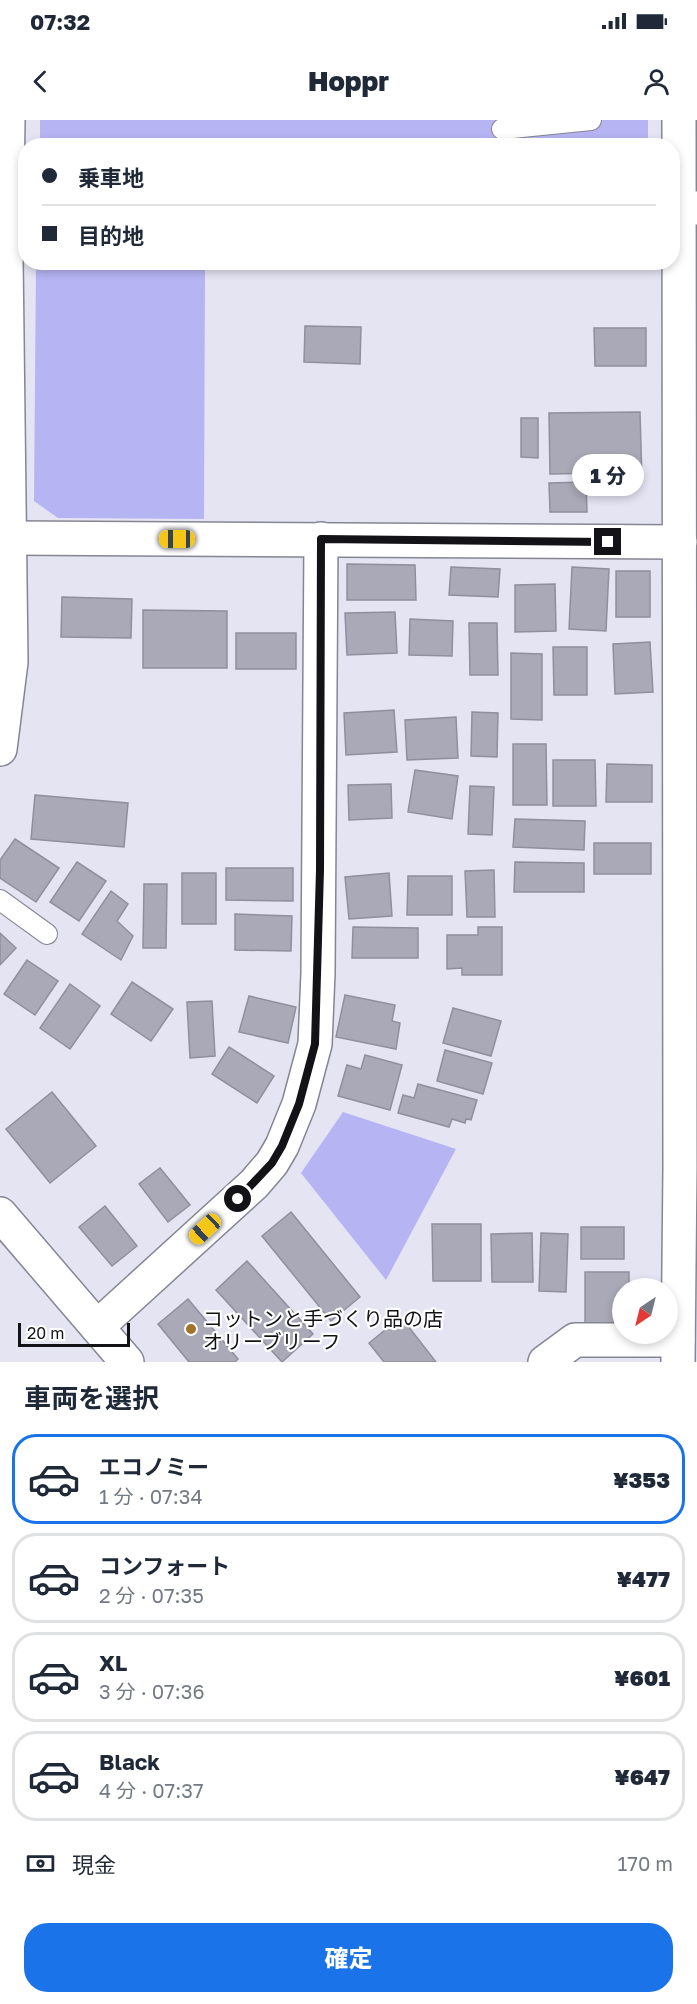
<!DOCTYPE html>
<html lang="ja">
<meta charset="utf-8">
<style>
:root{--surface:#fff;--page:#f2f2f3;--text:#1f2937;--muted:#747a83;--line:#e0e1e3;--accent:#1a73e8}
body{margin:0;font-family:"Golos Text","Noto Sans JP",sans-serif;background:var(--page);color:var(--text);height:100vh;display:flex;flex-direction:column;font-size:22px;white-space:nowrap}
*{box-sizing:border-box;margin:0}
p{font-size:20px;color:var(--muted)}
.icon{flex:none;width:33px;height:33px;fill:none;stroke:currentColor;stroke-width:2;stroke-linecap:round;stroke-linejoin:round}
.map{position:relative;height:1242px;overflow:hidden}
.panel{display:flex;flex-direction:column;background:var(--surface);flex:1}
.panel>*{flex:none}
.banner{position:absolute;left:18px;top:18px;width:662px;height:132px;border-radius:24px;box-shadow:0 3px 9px #0003;display:grid;align-content:center;height:132px;padding:0 24px;background:var(--surface)}
.needle{width:39px;rotate:215deg}
.fabs{position:absolute;left:612px;top:1158px;display:grid;gap:12px}
.fabs a{display:grid;place-items:center;width:66px;height:66px;border-radius:50%;background:var(--surface);box-shadow:0 3px 9px #0003;font-size:30px}
.scale{position:absolute;left:18px;bottom:15px;width:112px;box-sizing:border-box;padding-left:6px;border:3px solid #121217;border-top:0;font-size:16px;line-height:21px;white-space:nowrap;color:#121217;-webkit-text-stroke:4px #fff;paint-order:stroke}
.end{position:absolute;width:27px;height:27px;margin:-14px;border:8px solid #121217;background:#fff;box-shadow:0 0 0 3px #fff}
.from{border-radius:50%}
.bubble{position:absolute;height:42px;border-radius:21px;background:var(--surface);box-shadow:0 3px 9px #0003;font-size:20px;font-weight:800;line-height:42px;text-align:center}
.car{position:absolute;width:18px;height:36px;margin:-18px -9px;border-radius:8px;box-shadow:0 0 4px 2px #0007;background:linear-gradient(#f5c518 24%,#345 0 40%,#f5c518 0 76%,#345 0 86%,#f5c518 0)}
.banner b{display:flex;align-items:center;gap:21px;height:57px;font-size:22px}
.banner b+b{border-top:2px solid var(--line)}
.banner i{width:15px;height:15px;background:var(--text)}
ul{padding:0;list-style:none}
li{display:flex;align-items:center;gap:18px;height:90px;margin:0 12px 9px;padding:0 12px;border:3px solid var(--line);border-radius:24px}
li div{flex:1}
li b{display:block;font-size:22px}
li em{font-style:normal;font-weight:800}
li.on{border-color:var(--accent)}
li>.icon{width:54px;height:54px;stroke-width:1.5}
h2{padding:0 24px;font-size:27px;line-height:72px}
.pay{display:flex;align-items:center;gap:15px;height:66px;padding:0 24px;font-size:22px}
.pay p{margin-inline-start:auto}
.action{display:flex;gap:12px;margin-top:auto;padding:12px 24px}
.action a{flex:1;height:69px;border-radius:24px;background:var(--accent);color:#fff;font-size:24px;font-weight:800;line-height:69px;text-align:center}
.status{display:flex;justify-content:space-between;align-items:center;height:42px;padding:0 30px;background:var(--surface);direction:ltr}
.status svg{height:16px;fill:currentColor}
header{display:flex;justify-content:space-between;align-items:center;height:78px;padding:0 24px;background:var(--surface);font-size:27px;font-weight:800}
.map>svg:first-child{display:block}
.green{fill:#b7b4f4}
.building{fill:#a9a9b7;stroke:#8f8f9d;stroke-width:1.5}
.lines{fill:none;stroke-linecap:round;stroke-linejoin:round}
.lane-casing{stroke:#858593;stroke-width:22}
.street-casing{stroke:#858593;stroke-width:36}
.secondary-casing{stroke:#858593;stroke-width:36}
.lane{stroke:#fff;stroke-width:20}
.street{stroke:#fff;stroke-width:33}
.secondary{stroke:#fff;stroke-width:33}
.route{stroke:#121217;stroke-width:8}
.poi-dot{fill:#a27427;stroke:#fff;stroke-width:2}
.labels{text-anchor:middle;dominant-baseline:central;stroke-width:4.5;stroke-linejoin:round;paint-order:stroke}
.poi-label{font-size:20px;fill:#121217;stroke:#fff;text-anchor:start}
</style>
<div class="status"><b>07:32</b><svg viewBox="0 0 49 12"><path d="M0 12V9h3v3zM5 12V6h3v6zM10 12V3h3v9zM15 12V0h3v12zM26 1h20v11H26zM47 4h2v5h-2z"/></svg></div>
<header><svg class="icon" aria-label="back" viewBox="0 0 24 24"><path d="M15 5l-7 7 7 7"/></svg>Hoppr<svg class="icon" aria-label="person" viewBox="0 0 24 24"><circle cx="12" cy="8" r="4"/><path d="M4 21q1-7 8-7t8 7"/></svg></header>
<div class="map">
<svg width="697" height="1242" viewBox="0 0 697 1242">
<rect width="100%" height="100%" fill="#e4e4f3"/>
<g class="green">
<rect x="40" y="0" width="608" height="26"/>
<polygon points="36,143 205,143 204,399 58,398 34,381"/>
<polygon points="343,992 456,1029 386,1160 301,1053"/>
</g>
<g class="building">
<polygon points="305,206 361,207 360,244 304,242"/>
<polygon points="594,208 646,208 646,246 595,246"/>
<polygon points="640,292 642,361 605,360 606,353 550,354 549,293"/>
<polygon points="521,298 538,298 538,338 521,337"/>
<polygon points="586,362 587,392 550,392 549,363"/>
<polygon points="347,444 415,445 416,480 347,480"/>
<polygon points="451,447 500,449 498,477 449,475"/>
<polygon points="572,447 609,449 606,511 569,509"/>
<rect x="616" y="451" width="34" height="46"/>
<polygon points="555,464 556,511 515,512 515,465"/>
<polygon points="62,477 132,479 131,518 61,517"/>
<polygon points="143,490 227,491 227,548 143,548"/>
<polygon points="395,492 397,533 347,535 345,493"/>
<polygon points="410,499 453,501 452,536 409,535"/>
<polygon points="469,503 497,503 498,555 470,555"/>
<rect x="236" y="513" width="60" height="36"/>
<polygon points="650,522 653,572 615,574 613,524"/>
<polygon points="553,527 587,527 587,575 554,575"/>
<polygon points="511,533 542,534 542,600 511,599"/>
<polygon points="394,590 397,632 346,635 344,593"/>
<polygon points="472,592 498,593 497,637 471,636"/>
<polygon points="456,597 458,638 407,640 405,600"/>
<polygon points="513,624 546,624 547,685 513,685"/>
<polygon points="553,640 595,640 596,686 553,686"/>
<polygon points="607,644 652,645 652,682 606,682"/>
<polygon points="415,650 458,656 452,699 408,692"/>
<polygon points="391,664 392,698 349,700 348,665"/>
<polygon points="470,666 494,667 492,715 468,714"/>
<polygon points="35,675 128,683 124,727 31,719"/>
<polygon points="515,699 585,701 584,730 513,727"/>
<polygon points="15,719 59,748 36,782 0,758 0,740"/>
<rect x="594" y="723" width="57" height="31"/>
<polygon points="77,742 106,761 79,801 50,782"/>
<polygon points="515,742 584,743 584,772 514,772"/>
<polygon points="226,748 293,748 293,781 226,780"/>
<polygon points="494,750 495,797 467,797 465,751"/>
<rect x="182" y="753" width="34" height="51"/>
<polygon points="389,753 392,796 349,799 345,757"/>
<polygon points="408,756 452,756 452,795 407,795"/>
<polygon points="144,764 167,764 166,828 143,828"/>
<polygon points="111,771 128,784 117,801 133,816 121,840 82,814"/>
<polygon points="235,794 292,796 291,831 235,830"/>
<polygon points="353,807 418,808 418,838 352,838"/>
<polygon points="478,807 502,807 502,855 462,855 462,848 447,849 447,815 478,815"/>
<polygon points="0,813 16,828 0,845"/>
<polygon points="27,840 58,861 35,895 4,874"/>
<polygon points="132,862 173,889 151,921 111,894"/>
<polygon points="70,864 100,886 70,929 40,908"/>
<polygon points="345,875 395,885 392,901 400,903 396,929 336,917"/>
<polygon points="249,876 296,887 288,923 239,912"/>
<polygon points="212,881 215,936 190,938 187,882"/>
<polygon points="453,888 501,901 491,936 443,923"/>
<polygon points="229,927 274,956 257,983 212,954"/>
<polygon points="445,930 492,943 483,974 437,961"/>
<polygon points="365,935 402,945 390,990 338,976 347,945 361,949"/>
<polygon points="418,964 477,980 471,1000 466,999 465,1003 452,999 449,1007 398,993 403,975 414,978"/>
<polygon points="52,972 96,1026 50,1063 6,1009"/>
<polygon points="160,1048 190,1085 168,1102 139,1064"/>
<polygon points="105,1086 137,1126 112,1146 79,1107"/>
<polygon points="291,1092 360,1177 331,1201 262,1116"/>
<polygon points="432,1104 481,1104 481,1161 433,1161"/>
<rect x="581" y="1107" width="43" height="32"/>
<polygon points="532,1113 533,1162 492,1162 491,1114"/>
<polygon points="541,1113 568,1114 566,1172 539,1171"/>
<polygon points="247,1141 313,1214 282,1242 216,1170"/>
<polygon points="585,1152 629,1152 629,1168 622,1168 622,1203 585,1203"/>
<polygon points="188,1179 238,1239 235,1242 189,1242 158,1204"/>
<polygon points="401,1197 436,1242 384,1242 369,1223"/>
</g>
<g class="lines">
<g class="lane-casing">
<g id="lane">
<polyline points="502,9 591,0"/>
<polyline points="0,780 47,814"/>
</g>
</g>
<g class="street-casing">
<g id="street">
<polyline points="10,418 680,422"/>
<polyline points="0,629 11,542 6,136 8,0"/>
<polyline points="97,1207 254,1064 272,1043 282,1026 299,984 315,924 318,853 321,419"/>
<polyline points="545,1242 575,1220 678,1220"/>
<polyline points="678,1242 680,1048 679,0"/>
</g>
</g>
<g class="secondary-casing">
<g id="secondary">
<polyline points="0,86 26,86"/>
<polyline points="672,88 697,88"/>
<polyline points="0,1094 127,1242"/>
</g>
</g>
<use href="#lane" class="lane"/>
<use href="#street" class="street"/>
<use href="#secondary" class="secondary"/>
</g>
<g class="lines">
<polyline class="route" points="238,1079 272,1043 282,1026 299,984 315,924 320,750 321,419 608,422"/>
</g>
<circle class="poi-dot" cx="191" cy="1209" r="6"/>
<g class="labels">
<g class="poi-label">
<text x="203" y="1198">コットンと手づくり品の店<tspan x="203" dy="23">オリーブリーフ</tspan></text>
</g>
</g>
</svg>
<div class="fabs">
<a><svg class="needle" viewBox="-14 -14 28 28"><path d="M0-13l5 13h-10z" fill="#e53935"/><path d="M0 13l5-13h-10z" fill="#747a83"/></svg></a>
</div>
<div class="scale">20 m</div>
<i class="end from" style="left:238px;top:1079px"></i>
<i class="end" style="left:608px;top:422px"></i>
<div class="bubble" style="left:572px;top:334px;width:72px">1 分</div>
<i class="car" style="left:177px;top:419px;rotate:270deg"></i>
<i class="car" style="left:205px;top:1109px;rotate:227deg"></i>
<div class="banner">
<b><i class="from"></i>乗車地</b>
<b><i></i>目的地</b>
</div>
</div>
<section class="panel">
<h2>車両を選択</h2>
<ul>
<li class="on"><svg class="icon" aria-label="car" viewBox="0 0 24 24"><path d="M5 17H2v-5l4-1 3-4h7l3 4 3 1v5h-3M9 17h6M6 11h13"/><circle cx="7" cy="17" r="2"/><circle cx="17" cy="17" r="2"/></svg><div><b>エコノミー</b><p>1 分 · 07:34</p></div><em>¥353</em></li>
<li><svg class="icon" aria-label="car" viewBox="0 0 24 24"><path d="M5 17H2v-5l4-1 3-4h7l3 4 3 1v5h-3M9 17h6M6 11h13"/><circle cx="7" cy="17" r="2"/><circle cx="17" cy="17" r="2"/></svg><div><b>コンフォート</b><p>2 分 · 07:35</p></div><em>¥477</em></li>
<li><svg class="icon" aria-label="car" viewBox="0 0 24 24"><path d="M5 17H2v-5l4-1 3-4h7l3 4 3 1v5h-3M9 17h6M6 11h13"/><circle cx="7" cy="17" r="2"/><circle cx="17" cy="17" r="2"/></svg><div><b>XL</b><p>3 分 · 07:36</p></div><em>¥601</em></li>
<li><svg class="icon" aria-label="car" viewBox="0 0 24 24"><path d="M5 17H2v-5l4-1 3-4h7l3 4 3 1v5h-3M9 17h6M6 11h13"/><circle cx="7" cy="17" r="2"/><circle cx="17" cy="17" r="2"/></svg><div><b>Black</b><p>4 分 · 07:37</p></div><em>¥647</em></li>
</ul>
<div class="pay"><svg class="icon" aria-label="cash" viewBox="0 0 24 24"><path d="M3 7h18v10H3z"/><circle cx="12" cy="12" r="2"/></svg>現金<p>170 m</p></div>
<div class="action"><a>確定</a></div>
</section>
